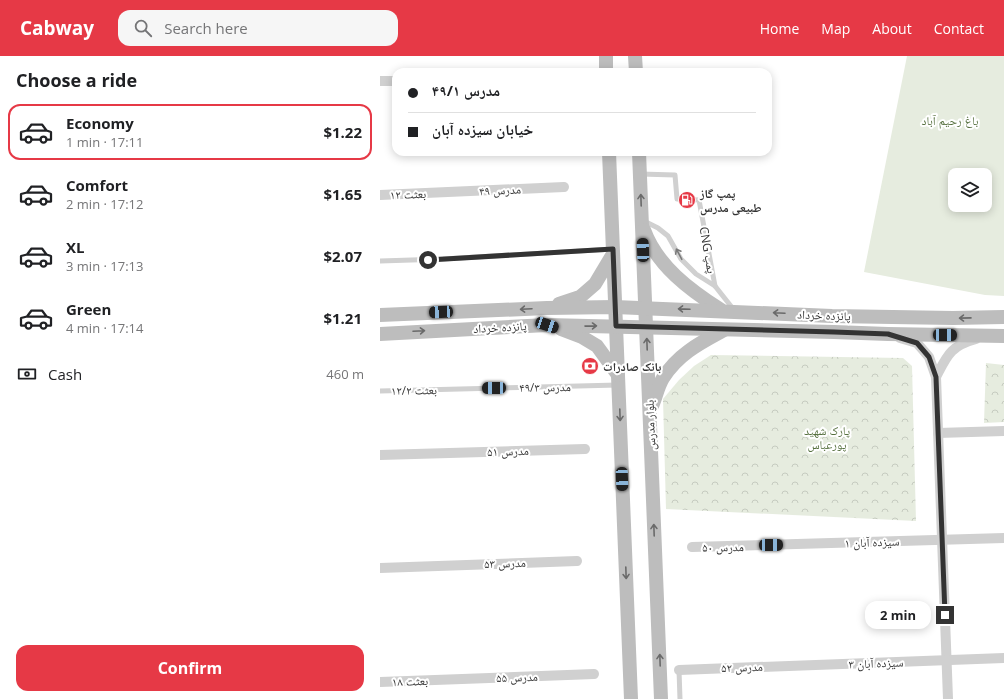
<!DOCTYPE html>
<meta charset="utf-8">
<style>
:root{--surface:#fff;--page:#f6f6f6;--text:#202124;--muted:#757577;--line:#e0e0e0;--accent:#e63946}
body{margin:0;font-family:"Open Sans","Noto Naskh Arabic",sans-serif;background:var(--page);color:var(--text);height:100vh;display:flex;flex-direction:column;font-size:15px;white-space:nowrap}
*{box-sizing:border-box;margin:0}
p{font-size:13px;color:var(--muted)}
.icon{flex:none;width:22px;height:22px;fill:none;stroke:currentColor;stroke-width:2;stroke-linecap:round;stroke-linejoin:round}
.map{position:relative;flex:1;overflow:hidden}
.panel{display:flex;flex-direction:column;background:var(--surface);width:380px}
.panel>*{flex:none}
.banner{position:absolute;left:12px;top:12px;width:380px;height:88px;border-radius:12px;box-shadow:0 2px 10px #0003;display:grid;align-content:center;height:88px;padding:0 16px;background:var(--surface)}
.controls{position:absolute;left:568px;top:112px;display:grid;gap:8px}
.controls a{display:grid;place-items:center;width:44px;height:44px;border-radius:8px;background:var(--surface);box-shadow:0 2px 10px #0003;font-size:20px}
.end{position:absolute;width:18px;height:18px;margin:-9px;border:5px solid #333;background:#fff;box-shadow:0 0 0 2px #fff}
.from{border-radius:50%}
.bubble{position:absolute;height:28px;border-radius:12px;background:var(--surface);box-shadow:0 2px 10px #0003;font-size:13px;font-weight:700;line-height:28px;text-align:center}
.car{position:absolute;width:12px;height:24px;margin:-12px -6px;border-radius:5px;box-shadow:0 0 3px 1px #0007;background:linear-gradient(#222 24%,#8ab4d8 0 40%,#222 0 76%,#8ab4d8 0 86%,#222 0)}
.banner b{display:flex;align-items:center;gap:14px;height:38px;font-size:15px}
.banner b+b{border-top:1px solid var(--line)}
.banner i{width:10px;height:10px;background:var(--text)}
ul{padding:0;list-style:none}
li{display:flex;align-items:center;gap:12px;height:56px;margin:0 8px 6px;padding:0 8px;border:2px solid transparent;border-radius:12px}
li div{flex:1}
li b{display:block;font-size:15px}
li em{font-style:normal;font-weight:700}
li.on{border-color:var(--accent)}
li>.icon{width:36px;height:36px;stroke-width:1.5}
h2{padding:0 16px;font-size:18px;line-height:48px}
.pay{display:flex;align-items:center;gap:10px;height:44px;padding:0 16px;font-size:15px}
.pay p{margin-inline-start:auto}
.action{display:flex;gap:8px;margin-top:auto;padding:8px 16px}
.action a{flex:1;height:46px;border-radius:12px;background:var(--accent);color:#fff;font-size:16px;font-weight:700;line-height:46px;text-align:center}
header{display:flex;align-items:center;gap:24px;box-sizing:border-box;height:56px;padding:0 20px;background:var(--accent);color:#fff}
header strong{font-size:19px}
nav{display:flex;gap:22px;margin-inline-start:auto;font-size:14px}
.search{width:280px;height:36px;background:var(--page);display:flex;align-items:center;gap:10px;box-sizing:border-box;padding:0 14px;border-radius:12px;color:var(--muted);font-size:15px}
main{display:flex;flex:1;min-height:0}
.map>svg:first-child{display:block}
.forest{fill:url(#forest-crowns)}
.garden{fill:#e6ecdf;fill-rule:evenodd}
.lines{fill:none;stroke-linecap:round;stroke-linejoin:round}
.lane{stroke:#d0d0d0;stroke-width:5}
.street{stroke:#d0d0d0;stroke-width:10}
.secondary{stroke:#bdbdbd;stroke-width:14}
.oneway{stroke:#6a6a6a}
.oneway2{stroke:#7a7a7a}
.route{stroke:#333;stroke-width:5}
.labels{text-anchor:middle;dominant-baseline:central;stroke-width:4;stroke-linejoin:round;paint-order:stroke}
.park-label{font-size:12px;fill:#56703f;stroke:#fff}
.street-label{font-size:12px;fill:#333;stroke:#fff}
.poi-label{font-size:12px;font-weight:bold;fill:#333;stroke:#fff;text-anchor:start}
</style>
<header>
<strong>Cabway</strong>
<div class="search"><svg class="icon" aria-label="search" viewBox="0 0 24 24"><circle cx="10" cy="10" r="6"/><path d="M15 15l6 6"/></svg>Search here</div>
<nav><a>Home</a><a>Map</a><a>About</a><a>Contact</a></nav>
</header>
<main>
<section class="panel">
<h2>Choose a ride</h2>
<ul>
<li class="on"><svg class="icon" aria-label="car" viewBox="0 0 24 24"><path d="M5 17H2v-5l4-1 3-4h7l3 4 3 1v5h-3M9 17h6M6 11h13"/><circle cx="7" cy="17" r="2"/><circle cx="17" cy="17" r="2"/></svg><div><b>Economy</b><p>1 min · 17:11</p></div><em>$1.22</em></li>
<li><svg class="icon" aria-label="car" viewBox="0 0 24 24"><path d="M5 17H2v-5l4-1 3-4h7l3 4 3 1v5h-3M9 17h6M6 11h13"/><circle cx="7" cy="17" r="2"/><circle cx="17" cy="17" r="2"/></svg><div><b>Comfort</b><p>2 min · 17:12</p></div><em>$1.65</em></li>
<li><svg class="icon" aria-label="car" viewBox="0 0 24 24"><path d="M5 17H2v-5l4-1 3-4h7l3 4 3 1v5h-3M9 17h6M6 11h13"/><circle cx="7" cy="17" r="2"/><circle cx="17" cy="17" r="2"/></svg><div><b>XL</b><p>3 min · 17:13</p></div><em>$2.07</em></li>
<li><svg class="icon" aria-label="car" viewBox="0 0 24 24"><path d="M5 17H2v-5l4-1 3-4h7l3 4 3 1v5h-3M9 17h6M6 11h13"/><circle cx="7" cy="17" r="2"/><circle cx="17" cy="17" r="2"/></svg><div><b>Green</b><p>4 min · 17:14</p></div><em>$1.21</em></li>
</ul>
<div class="pay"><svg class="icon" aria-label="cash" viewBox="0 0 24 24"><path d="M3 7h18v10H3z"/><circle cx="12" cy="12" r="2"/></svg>Cash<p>460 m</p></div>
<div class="action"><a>Confirm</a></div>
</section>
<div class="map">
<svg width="624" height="643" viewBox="0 0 624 643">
<defs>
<pattern id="forest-crowns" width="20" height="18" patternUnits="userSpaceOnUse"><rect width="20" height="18" fill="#e6ecdf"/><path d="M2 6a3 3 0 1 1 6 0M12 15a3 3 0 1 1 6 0" fill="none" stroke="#c6cbc0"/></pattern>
</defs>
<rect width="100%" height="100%" fill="#fff"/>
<g class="forest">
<polygon points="331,299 523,302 532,310 536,465 286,453 283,343 299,324 314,310"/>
<polygon points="606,307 624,309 624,366 604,367"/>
</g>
<path class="garden" d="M527,0H624V240L605,239L484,216ZM575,119H605V149H575Z"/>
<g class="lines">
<g class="lane">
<polyline points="260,118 295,119 297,143 319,144 335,230"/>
<polyline points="264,165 278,172 288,180 301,203 316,218 335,230 354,254"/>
<polyline points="0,205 63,203 233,193"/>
<polyline points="0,335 238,329"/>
<polyline points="299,614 300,643"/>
</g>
<g class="street">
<polyline points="0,25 16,25"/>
<polyline points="0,139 184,131"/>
<polyline points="520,282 537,287 549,301 556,321 568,643"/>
<path d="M556,321C567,300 570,290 596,283"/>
<polyline points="558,377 624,375"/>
<polyline points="0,399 205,393"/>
<polyline points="312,491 624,482"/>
<polyline points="0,512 197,505"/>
<polyline points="299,614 624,602"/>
<polyline points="0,626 214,618"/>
</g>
<g class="secondary">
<polyline points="226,0 226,16"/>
<polyline points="255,0 256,16"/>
<polyline points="229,96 251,643"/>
<polyline points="259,96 281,643"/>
<path d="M264,174C277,210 310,234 341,254"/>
<polyline points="179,248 200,241 215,228 233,198"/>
<polyline points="0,259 167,252 235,251 452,260 573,262 624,261"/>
<polyline points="181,273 202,281 217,290 238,319"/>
<polyline points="0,278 167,269 454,276 508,278 624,280"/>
<path d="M272,350C276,341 278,330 283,322C298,298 320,287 344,274"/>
</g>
</g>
<defs><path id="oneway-shaft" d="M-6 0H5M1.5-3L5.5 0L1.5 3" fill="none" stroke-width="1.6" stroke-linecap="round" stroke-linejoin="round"/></defs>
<g class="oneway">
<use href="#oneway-shaft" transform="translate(261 144) rotate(-92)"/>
<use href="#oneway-shaft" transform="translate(146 253) rotate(177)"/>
<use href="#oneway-shaft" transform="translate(304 253) rotate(-178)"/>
<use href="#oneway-shaft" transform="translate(399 257) rotate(-177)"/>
<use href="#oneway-shaft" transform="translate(585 262) rotate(179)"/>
<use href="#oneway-shaft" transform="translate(211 270) rotate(-1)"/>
<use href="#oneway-shaft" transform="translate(39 275) rotate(-3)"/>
<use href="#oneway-shaft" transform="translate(267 288) rotate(-92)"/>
<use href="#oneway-shaft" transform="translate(240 359) rotate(88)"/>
<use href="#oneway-shaft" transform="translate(274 474) rotate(-92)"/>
<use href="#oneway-shaft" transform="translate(246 517) rotate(88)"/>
<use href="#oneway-shaft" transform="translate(280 604) rotate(-92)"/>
</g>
<use class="oneway2" href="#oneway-shaft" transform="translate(299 198) rotate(-118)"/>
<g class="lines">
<polyline class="route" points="48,204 233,193 236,270 454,276 508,278 537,287 549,301 556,321 565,559"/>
</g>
<defs>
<g id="fuel-disc" transform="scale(0.9)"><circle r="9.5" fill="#e63946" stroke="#fff"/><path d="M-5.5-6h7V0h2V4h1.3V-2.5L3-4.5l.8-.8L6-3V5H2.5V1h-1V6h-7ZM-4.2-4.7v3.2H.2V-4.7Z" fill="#fff"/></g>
<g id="bank-disc" transform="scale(0.9)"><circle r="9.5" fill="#e63946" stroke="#fff"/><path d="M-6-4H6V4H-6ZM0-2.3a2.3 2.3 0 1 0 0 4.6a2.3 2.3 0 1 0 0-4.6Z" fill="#fff"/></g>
</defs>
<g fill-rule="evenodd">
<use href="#fuel-disc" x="307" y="144"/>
<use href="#bank-disc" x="210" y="310"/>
</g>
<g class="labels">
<g class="park-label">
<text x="570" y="64">باغ رحیم آباد</text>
<text x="447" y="374">پارک شهید<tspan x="447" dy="14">پورعباس</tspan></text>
</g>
<g class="street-label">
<text transform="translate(120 134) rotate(-3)">مدرس ۴۹</text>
<text transform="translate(28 138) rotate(-2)">بعثت ۱۲</text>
<text transform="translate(328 194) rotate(80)">CNG پمپ</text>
<text transform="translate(444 259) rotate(2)">پانزده خرداد</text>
<text transform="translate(120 271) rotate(-3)">پانزده خرداد</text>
<text transform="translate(165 331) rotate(-1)">مدرس ۴۹/۳</text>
<text transform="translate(34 334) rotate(-1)">بعثت ۱۲/۲</text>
<text transform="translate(270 369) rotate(-92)">بلوار مدرس</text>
<text transform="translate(128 395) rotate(-2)">مدرس ۵۱</text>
<text transform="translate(492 486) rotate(-2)">سیزده آبان ۱</text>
<text transform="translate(343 491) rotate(-1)">مدرس ۵۰</text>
<text transform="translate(125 507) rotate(-2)">مدرس ۵۳</text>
<text transform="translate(496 607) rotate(-2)">سیزده آبان ۳</text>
<text transform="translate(362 611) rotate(-2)">مدرس ۵۲</text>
<text transform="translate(137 621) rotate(-2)">مدرس ۵۵</text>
<text transform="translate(30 625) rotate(-2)">بعثت ۱۸</text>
</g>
<g class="poi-label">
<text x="320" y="137">پمپ گاز<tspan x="320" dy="14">طبیعی مدرس</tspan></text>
<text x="223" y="310">بانک صادرات</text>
</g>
</g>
</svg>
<div class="controls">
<a><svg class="icon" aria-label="layers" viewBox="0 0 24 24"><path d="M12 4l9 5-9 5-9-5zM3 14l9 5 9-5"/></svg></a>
</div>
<i class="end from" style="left:48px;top:204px"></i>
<i class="end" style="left:565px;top:559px"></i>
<div class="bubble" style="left:485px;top:545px;width:66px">2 min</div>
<i class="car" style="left:263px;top:194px;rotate:358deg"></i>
<i class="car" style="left:61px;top:256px;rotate:267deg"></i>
<i class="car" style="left:167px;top:269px;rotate:109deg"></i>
<i class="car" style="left:565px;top:279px;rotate:91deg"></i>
<i class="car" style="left:114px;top:332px;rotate:269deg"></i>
<i class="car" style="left:242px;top:423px;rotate:178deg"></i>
<i class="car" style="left:391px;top:489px;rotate:89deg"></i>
<div class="banner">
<b><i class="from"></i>مدرس ۴۹/۱</b>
<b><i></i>خیابان سیزده آبان</b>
</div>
</div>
</main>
